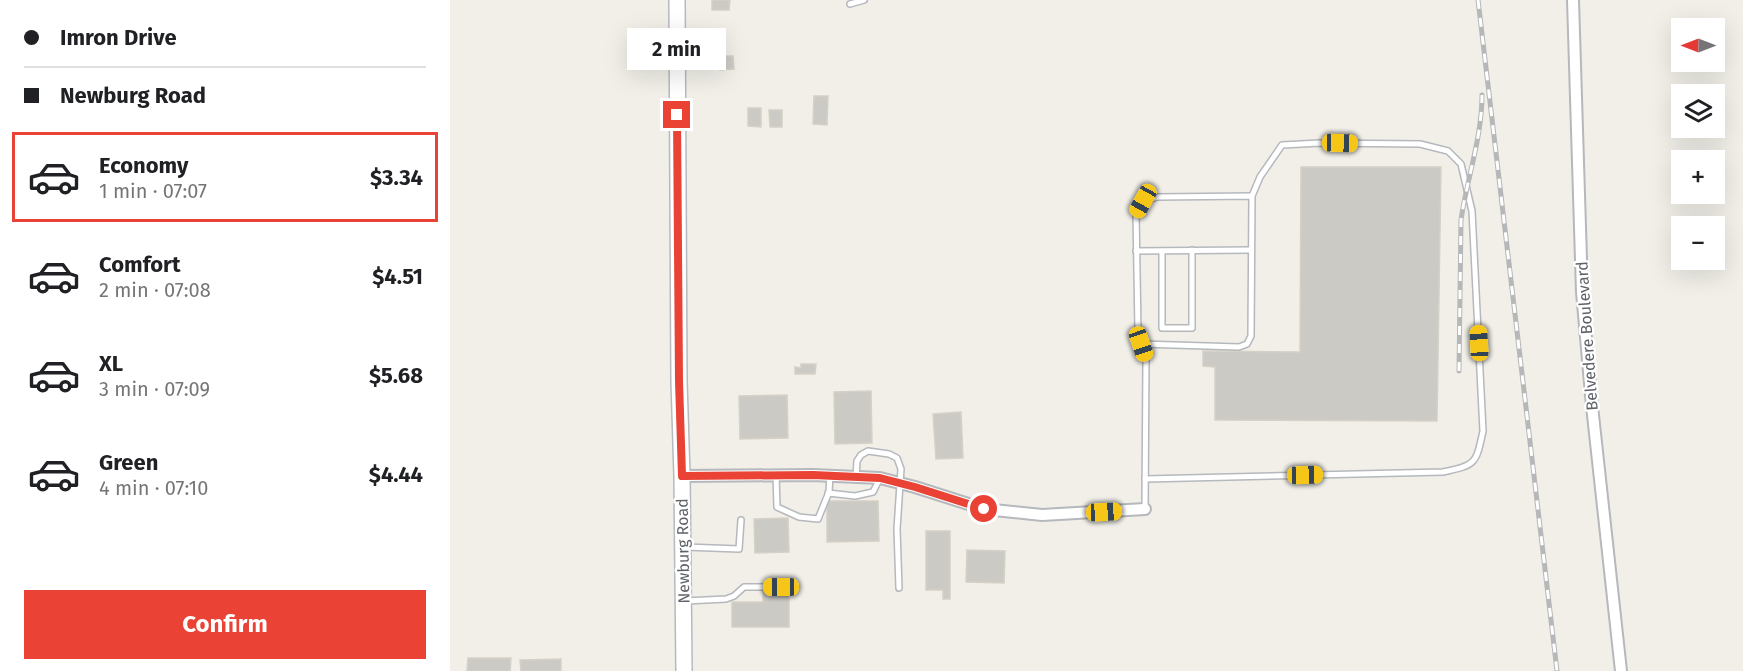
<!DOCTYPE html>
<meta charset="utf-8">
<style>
:root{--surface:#fff;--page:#f2f2f2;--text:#202124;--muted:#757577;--line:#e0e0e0;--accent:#ea4335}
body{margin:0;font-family:"Fira Sans",sans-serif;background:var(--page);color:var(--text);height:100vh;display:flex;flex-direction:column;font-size:22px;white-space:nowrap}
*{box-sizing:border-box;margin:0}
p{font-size:20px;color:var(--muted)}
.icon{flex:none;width:33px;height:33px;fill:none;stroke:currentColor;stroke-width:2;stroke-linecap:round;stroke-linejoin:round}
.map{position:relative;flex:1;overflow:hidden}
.sheet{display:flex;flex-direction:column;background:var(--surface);width:450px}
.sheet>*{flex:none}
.guide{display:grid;align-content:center;height:132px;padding:0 24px;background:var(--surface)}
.needle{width:39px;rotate:270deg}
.buttons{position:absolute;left:1221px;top:18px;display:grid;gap:12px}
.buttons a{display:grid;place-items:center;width:54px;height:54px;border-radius:0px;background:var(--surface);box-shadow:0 6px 24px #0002;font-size:30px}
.end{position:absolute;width:27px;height:27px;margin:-14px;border:8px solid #ea4335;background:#fff;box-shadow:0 0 0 3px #fff}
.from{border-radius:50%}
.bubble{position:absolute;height:42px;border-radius:0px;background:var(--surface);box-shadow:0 6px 24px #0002;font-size:20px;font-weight:700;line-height:42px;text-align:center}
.car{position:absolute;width:18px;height:36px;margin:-18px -9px;border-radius:8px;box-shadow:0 0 4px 2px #0007;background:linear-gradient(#f5c518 24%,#345 0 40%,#f5c518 0 76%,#345 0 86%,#f5c518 0)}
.guide b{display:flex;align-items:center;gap:21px;height:57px;font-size:22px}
.guide b+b{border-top:2px solid var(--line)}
.guide i{width:15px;height:15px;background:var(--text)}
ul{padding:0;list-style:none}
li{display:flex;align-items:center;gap:18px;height:90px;margin:0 12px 9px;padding:0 12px;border:3px solid transparent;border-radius:0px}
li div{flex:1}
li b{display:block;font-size:22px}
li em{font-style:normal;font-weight:700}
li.active{border-color:var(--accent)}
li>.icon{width:54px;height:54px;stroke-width:1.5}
.button{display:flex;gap:12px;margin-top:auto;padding:12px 24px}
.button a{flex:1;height:69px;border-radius:0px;background:var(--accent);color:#fff;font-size:24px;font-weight:700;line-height:69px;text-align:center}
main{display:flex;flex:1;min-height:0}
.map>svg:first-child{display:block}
.building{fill:#cccac5;stroke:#d6d1c6;stroke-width:1.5}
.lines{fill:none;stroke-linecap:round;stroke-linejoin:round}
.lane-casing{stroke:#b5b8bc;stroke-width:8}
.street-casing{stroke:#b5b8bc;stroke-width:14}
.secondary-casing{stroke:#b6babf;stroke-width:18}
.lane{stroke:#fff;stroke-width:5}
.street{stroke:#fff;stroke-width:10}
.secondary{stroke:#fff;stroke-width:15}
.rail-casing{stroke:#b6b7b8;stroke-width:5}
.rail{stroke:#fff;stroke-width:3;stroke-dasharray:9;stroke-linecap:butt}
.route{stroke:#ea4335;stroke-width:8}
.labels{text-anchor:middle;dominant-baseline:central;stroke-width:4.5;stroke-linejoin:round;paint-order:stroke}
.street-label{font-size:16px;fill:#5f6368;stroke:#fff}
</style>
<main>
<section class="sheet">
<div class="guide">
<b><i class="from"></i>Imron Drive</b>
<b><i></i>Newburg Road</b>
</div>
<ul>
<li class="active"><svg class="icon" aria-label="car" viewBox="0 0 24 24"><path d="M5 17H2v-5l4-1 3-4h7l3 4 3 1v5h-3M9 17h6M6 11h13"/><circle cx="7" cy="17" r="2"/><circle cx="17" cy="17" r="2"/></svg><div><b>Economy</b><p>1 min · 07:07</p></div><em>$3.34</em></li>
<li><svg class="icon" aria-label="car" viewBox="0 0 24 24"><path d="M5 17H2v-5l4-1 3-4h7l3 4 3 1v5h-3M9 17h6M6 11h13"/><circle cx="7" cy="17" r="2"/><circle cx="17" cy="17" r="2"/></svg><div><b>Comfort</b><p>2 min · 07:08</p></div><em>$4.51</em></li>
<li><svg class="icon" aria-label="car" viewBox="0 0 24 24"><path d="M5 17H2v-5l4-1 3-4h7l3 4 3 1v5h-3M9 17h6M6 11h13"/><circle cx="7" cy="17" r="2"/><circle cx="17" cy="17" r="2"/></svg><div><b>XL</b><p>3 min · 07:09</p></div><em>$5.68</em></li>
<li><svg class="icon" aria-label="car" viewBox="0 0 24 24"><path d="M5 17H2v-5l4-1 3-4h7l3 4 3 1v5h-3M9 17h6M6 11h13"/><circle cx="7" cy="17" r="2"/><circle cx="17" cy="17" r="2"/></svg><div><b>Green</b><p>4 min · 07:10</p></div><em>$4.44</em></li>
</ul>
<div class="button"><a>Confirm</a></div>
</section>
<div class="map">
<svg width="1293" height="671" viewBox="0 0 1293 671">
<rect width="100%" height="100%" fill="#f1efe8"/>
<g class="building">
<polygon points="262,0 280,0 279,10 262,10"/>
<polygon points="270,56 283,56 284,69 270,70"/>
<polygon points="364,96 378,96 377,125 363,124"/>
<polygon points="298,108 311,108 311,127 298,126"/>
<polygon points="319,110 332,110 332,127 320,127"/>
<polygon points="851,167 991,167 987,421 765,420 765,367 753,366 753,351 850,352"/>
<polygon points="351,364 366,364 365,374 345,374 345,367 351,368"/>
<polygon points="421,391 422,443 385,444 384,392"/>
<polygon points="337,395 338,438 290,439 289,396"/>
<polygon points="511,412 513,458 486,459 483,414"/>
<polygon points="377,501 428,501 429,541 377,542"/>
<polygon points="338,518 339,552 305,553 304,519"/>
<polygon points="476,531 500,531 500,599 493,599 493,590 476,590"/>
<polygon points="517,550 555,551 554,583 516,582"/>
<polygon points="313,590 339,590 339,627 282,627 282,602 313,602"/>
<polygon points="18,658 61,658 60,671 17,671"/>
<polygon points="111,659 111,671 71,671 70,660"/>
</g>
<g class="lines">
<g class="lane-casing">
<g id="lane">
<polyline points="400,4 414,0"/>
<polyline points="686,251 801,250"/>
<polyline points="712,251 712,328 742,328 742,250"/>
<polyline points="691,344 789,347 797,344 801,336 802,196 708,197 693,201 686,212 688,332 696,359 695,509"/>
<polyline points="326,475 327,507 349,517 368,519 379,492 380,476"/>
<polyline points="406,477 407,461 411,455 418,451 439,454 447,458 451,469 447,529 449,588"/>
<path d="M695,479L993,472C1026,465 1026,464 1033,431L1022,211L1011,164L998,151L970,144L870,143L832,145L810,177L802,196"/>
<polyline points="378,493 405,496 423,492 430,478"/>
<polyline points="235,547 289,549 291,520"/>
<polyline points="235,601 276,599 284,596 294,587 331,587"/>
</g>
</g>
<g class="street-casing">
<g id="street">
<polyline points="1123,0 1132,292 1142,406 1171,671"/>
<polyline points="232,476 363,475 430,478 465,487 534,509 592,515 695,509"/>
</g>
</g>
<g class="secondary-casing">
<polyline id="secondary" points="227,0 229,381 232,476 234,671"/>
</g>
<use href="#lane" class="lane"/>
<use href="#street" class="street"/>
<use href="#secondary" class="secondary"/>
<g class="rail-casing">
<g id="rail">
<polyline points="1028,0 1107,671"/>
<path d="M1009,371L1011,220C1017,178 1032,138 1032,95"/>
</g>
</g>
<use href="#rail" class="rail"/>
</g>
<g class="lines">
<polyline class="route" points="227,115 229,381 232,476 363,475 430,478 465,487 534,509"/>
</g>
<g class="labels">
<g class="street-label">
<text transform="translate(1137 336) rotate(-94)">Belvedere Boulevard</text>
<text transform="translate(233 551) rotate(-91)">Newburg Road</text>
</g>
</g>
</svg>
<div class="buttons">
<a><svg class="needle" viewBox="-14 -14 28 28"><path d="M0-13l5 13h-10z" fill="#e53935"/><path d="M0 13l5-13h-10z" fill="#757577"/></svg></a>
<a><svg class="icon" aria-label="layers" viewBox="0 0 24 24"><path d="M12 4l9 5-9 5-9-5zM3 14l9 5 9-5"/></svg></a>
<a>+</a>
<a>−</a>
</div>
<i class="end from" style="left:534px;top:509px"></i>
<i class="end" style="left:227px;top:115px"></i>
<div class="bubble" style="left:177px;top:28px;width:99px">2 min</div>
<i class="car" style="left:890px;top:143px;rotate:91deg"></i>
<i class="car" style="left:693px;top:201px;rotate:209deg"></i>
<i class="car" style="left:1029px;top:343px;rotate:357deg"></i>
<i class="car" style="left:691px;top:344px;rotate:161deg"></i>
<i class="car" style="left:855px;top:475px;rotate:89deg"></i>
<i class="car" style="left:654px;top:512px;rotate:87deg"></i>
<i class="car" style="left:331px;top:587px;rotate:270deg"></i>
</div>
</main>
